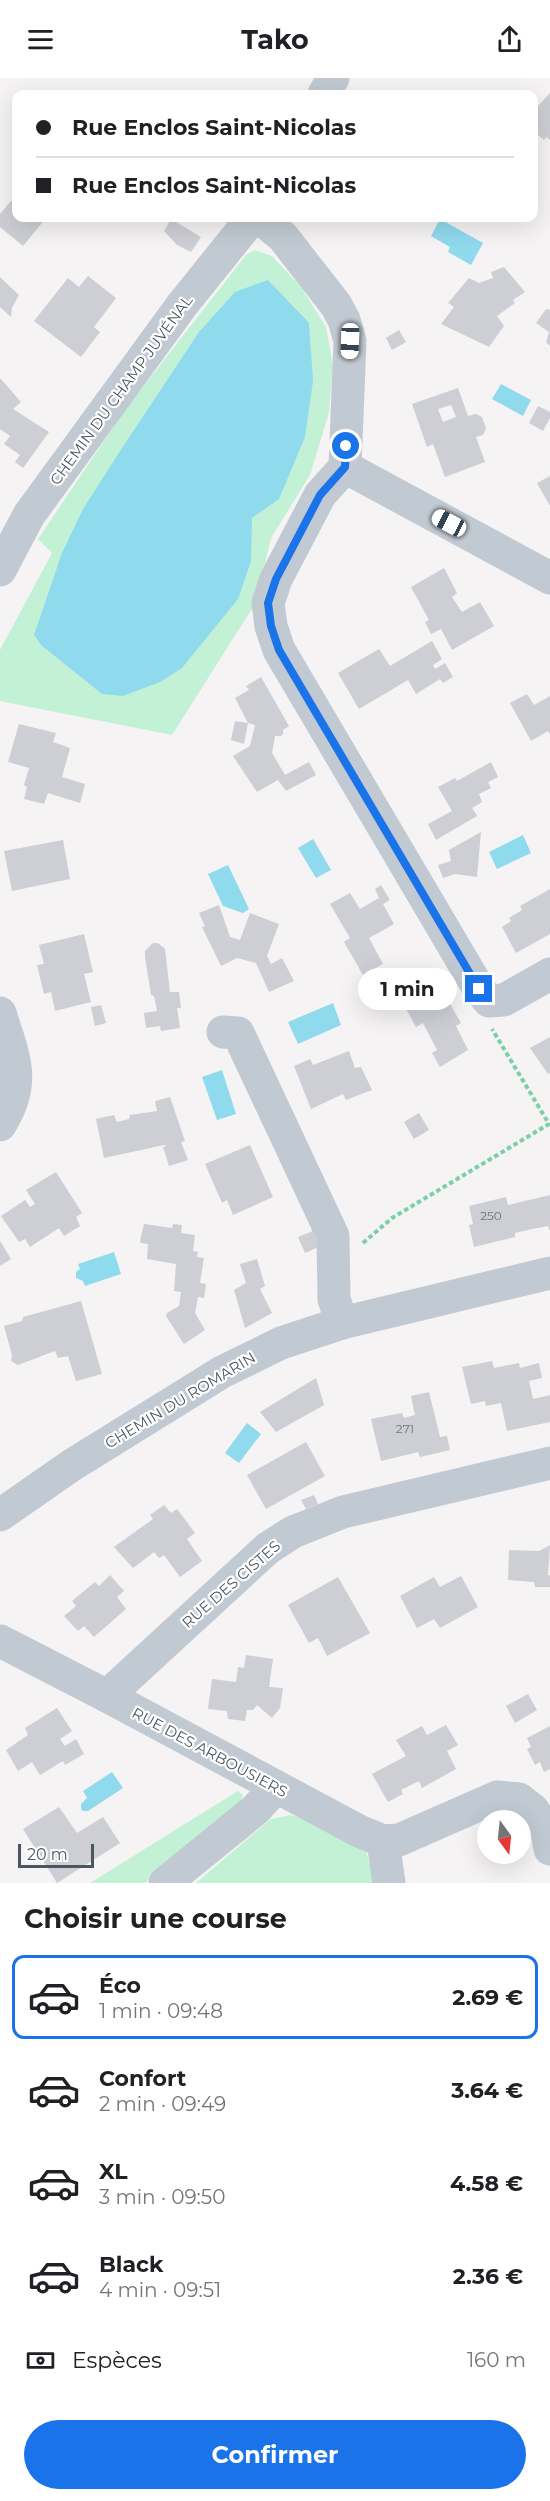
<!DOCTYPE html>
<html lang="fr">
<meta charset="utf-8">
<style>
:root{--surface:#fff;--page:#f2f2f2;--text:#202124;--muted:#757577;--line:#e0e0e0;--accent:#1a73e8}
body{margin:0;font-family:Montserrat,sans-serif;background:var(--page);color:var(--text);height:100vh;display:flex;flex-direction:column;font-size:22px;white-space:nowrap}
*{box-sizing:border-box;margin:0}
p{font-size:20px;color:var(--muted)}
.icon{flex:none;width:33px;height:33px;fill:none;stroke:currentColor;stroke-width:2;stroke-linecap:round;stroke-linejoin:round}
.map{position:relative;height:1805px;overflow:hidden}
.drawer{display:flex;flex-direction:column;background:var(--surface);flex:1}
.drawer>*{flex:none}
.top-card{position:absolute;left:12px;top:12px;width:526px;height:132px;border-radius:12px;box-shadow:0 6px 24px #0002;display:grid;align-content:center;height:132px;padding:0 24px;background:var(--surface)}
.needle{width:39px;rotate:165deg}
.buttons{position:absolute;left:477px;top:1732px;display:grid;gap:12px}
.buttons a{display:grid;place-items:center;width:54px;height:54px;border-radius:50%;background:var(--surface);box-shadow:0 6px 24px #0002;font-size:30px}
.scale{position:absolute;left:18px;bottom:15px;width:76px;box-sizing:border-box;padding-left:6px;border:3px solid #4a5661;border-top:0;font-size:16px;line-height:21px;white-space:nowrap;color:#4a5661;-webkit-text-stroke:4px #fff;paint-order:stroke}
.end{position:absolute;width:27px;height:27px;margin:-14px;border:8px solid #1a73e8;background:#fff;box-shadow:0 0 0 3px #fff}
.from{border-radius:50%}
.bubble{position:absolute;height:42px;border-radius:21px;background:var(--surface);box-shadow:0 6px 24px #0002;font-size:20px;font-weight:700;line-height:42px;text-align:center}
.car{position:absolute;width:18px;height:36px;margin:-18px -9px;border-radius:8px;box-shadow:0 0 4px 2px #0007;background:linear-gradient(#fff 24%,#345 0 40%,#fff 0 76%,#345 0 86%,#fff 0)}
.top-card b{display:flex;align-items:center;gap:21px;height:57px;font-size:22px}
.top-card b+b{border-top:2px solid var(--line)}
.top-card i{width:15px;height:15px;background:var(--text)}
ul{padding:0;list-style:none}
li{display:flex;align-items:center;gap:18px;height:84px;margin:0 12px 9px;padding:0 12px;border:3px solid transparent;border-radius:12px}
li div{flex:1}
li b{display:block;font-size:22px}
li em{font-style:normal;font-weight:700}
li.selected{border-color:var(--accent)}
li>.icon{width:54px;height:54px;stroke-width:1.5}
h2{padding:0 24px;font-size:27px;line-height:72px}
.pay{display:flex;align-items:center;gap:15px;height:66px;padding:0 24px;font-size:22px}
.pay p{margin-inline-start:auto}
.cta{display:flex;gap:12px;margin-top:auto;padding:12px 24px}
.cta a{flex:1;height:69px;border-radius:36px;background:var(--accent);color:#fff;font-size:24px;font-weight:700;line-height:69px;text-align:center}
header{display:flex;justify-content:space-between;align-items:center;height:78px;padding:0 24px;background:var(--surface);font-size:27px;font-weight:700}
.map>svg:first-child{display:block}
.green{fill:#c3f1d5}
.water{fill:#90daee}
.building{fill:#cdcfd5;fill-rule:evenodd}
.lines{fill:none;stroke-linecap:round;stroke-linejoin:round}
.path{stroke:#7ad0a6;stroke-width:4;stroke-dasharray:4.5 3;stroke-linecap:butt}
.minor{stroke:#c1cad2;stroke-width:33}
.route{stroke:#1a73e8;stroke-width:8}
.labels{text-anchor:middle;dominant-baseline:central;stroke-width:4.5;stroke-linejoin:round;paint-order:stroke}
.number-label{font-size:12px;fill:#6b747e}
.street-label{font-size:15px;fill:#4a5661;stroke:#fff}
</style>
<header><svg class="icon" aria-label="menu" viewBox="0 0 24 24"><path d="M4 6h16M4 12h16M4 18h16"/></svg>Tako<svg class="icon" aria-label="share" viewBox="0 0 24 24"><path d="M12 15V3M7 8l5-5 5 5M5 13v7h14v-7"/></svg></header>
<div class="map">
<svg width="550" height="1805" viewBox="0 0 550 1805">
<rect width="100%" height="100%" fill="#f5f3f3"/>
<g class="green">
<polygon points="255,172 272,178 301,209 326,249 333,287 329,334 310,397 271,460 255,526 172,657 0,623 0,572 52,475 38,461 125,332 246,177"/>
<polygon points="238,1713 243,1717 242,1724 145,1805 90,1805"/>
<polygon points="291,1737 305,1741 366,1773 375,1805 196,1805 271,1741"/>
</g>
<g class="water">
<polygon points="440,141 483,165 471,187 448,174 450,169 431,158"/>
<polygon points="268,202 309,245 313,303 305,359 279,421 252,440 251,483 238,521 182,590 160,604 123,618 102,616 41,567 34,557 62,475 83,431 120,373 199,254 235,214"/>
<polygon points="501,306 531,322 523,338 492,321"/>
<polygon points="523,757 531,775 497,791 489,774"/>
<polygon points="313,761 331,792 316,800 298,770"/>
<polygon points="228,787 249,831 243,835 223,828 208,796"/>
<polygon points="333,925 341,947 298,966 288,944"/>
<polygon points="222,992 236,1036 217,1042 202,999"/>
<polygon points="114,1174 121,1196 85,1208 83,1203 76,1200 76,1194 80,1191 78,1186"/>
<polygon points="247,1345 261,1356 239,1385 225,1375"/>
<polygon points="112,1694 123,1710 88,1733 83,1733 81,1731 81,1726 87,1720 83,1713"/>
</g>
<g class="building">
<polygon points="550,15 550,62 546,59 544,62 537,56 534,58 534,26 537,29"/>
<polygon points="11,123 16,126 16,140 46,140 23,168 0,149 0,136"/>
<polygon points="171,141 201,159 191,174 177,167 164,153"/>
<polygon points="504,189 525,214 513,222 515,225 497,238 504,248 489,269 441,246 454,229 448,225 469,200 479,205 493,200 491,194"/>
<polygon points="88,198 116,220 94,249 100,254 81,279 34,243 68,200 79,209"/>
<polygon points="0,199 19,217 12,230 11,239 0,229"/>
<polygon points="546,231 550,232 550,268 546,264 549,254 536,245"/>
<polygon points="399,252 406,264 392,272 386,260"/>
<polygon points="0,300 21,324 13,331 49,354 23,390 15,384 20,377 4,366 10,358 0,351"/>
<path d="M458,310L468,338L476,336L482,339L486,350L483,357L476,359L485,384L445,399L433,366L427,369L412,326ZM451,327L456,339L443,344L438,331Z"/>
<polygon points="538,328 550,334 550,340 543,353 529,345"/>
<polygon points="550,398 550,428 537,405"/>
<polygon points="444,490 457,515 452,519 462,534 480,524 494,548 452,572 441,551 431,556 425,544 429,542 411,509"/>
<polygon points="432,563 442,581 433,587 435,591 445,585 453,599 443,605 440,601 416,616 408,602 359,631 338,595 379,571 390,588"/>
<polygon points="261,599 289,648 283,652 283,656 281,658 275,658 272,675 285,697 309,684 316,697 286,713 278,702 257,714 233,678 250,668 255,647 248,645 244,666 231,662 235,643 248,645 235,620 249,612 246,608"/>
<polygon points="527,616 534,627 550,618 550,657 548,653 531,663 510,625"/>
<polygon points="19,646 56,655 53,664 70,670 62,699 85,706 80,725 48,715 44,726 24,721 27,709 24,707 29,690 8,684"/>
<polygon points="491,684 498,699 488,704 491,710 479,716 482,724 472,730 477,738 436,762 428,746 452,733 438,709 455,700 457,703"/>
<polygon points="481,754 477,799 455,796 443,800 438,787 451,783 449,772"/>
<polygon points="63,762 70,801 12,813 4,773"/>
<polygon points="381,807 390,822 383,826 394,846 369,860 383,886 363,897 344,864 350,860 330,826 350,815 360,831 379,820 375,811"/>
<polygon points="550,811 550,856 516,875 502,849 511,843 509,840 522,832 520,828"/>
<polygon points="219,827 230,859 240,862 250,835 279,846 267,878 271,886 282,880 294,903 269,914 256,885 237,880 221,888 202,849 205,848 199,835"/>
<polygon points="84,856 93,894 84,896 91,924 55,933 51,914 44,916 37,887 44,886 39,867"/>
<polygon points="153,865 158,865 165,871 170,914 179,914 181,930 177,930 180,950 161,953 160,948 146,950 144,935 157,933 154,918 151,917 145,879 145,873"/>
<polygon points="439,907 461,945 456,948 468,972 440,989 432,975 437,972 423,945 416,949 404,927"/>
<polygon points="101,927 106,945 95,948 91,929"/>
<polygon points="550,959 550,995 548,996 530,970"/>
<polygon points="349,973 355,990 361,989 372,1012 346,1022 343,1016 311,1031 294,988 310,981 313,987"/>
<polygon points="170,1019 185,1063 181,1064 188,1082 169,1088 163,1069 167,1068 164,1067 104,1080 96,1041 114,1037 117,1044 129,1041 130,1037 157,1033 155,1023"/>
<polygon points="419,1035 429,1052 414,1061 404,1044"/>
<polygon points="250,1067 273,1119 233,1137 227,1122 222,1125 205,1086"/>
<polygon points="56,1094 82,1135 76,1139 80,1148 64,1158 59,1150 30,1169 25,1161 19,1164 1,1138 25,1122 30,1129 35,1126 26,1112"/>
<polygon points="550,1117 550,1153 548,1148 532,1151 515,1155 515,1159 474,1169 469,1147 473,1146 469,1128 506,1119 508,1127"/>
<polygon points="144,1146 172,1150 173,1146 182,1147 181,1155 195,1157 193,1173 198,1174 197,1179 204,1180 200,1205 206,1206 204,1220 198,1219 195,1235 205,1252 184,1266 166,1238 167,1235 179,1228 181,1214 174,1213 176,1186 147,1181 148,1166 141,1165 140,1163"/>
<polygon points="313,1153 319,1169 305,1175 298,1159"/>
<polygon points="0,1163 11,1181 0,1188"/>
<polygon points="257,1181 265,1208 260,1211 272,1235 245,1250 234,1212 246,1205 240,1186"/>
<polygon points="81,1223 102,1296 76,1303 68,1278 58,1280 55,1273 18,1287 11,1283 12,1277 4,1248 22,1243 23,1239"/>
<polygon points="492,1283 494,1290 519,1285 520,1290 539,1285 542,1300 529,1303 533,1321 550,1317 550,1344 507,1353 501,1325 486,1328 485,1323 471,1326 462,1289"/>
<polygon points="316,1300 324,1327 276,1354 260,1334"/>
<polygon points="429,1314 440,1359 447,1358 450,1372 420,1379 418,1374 381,1383 371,1341 402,1335 404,1340 415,1337 411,1318"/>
<polygon points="306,1364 325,1398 266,1431 247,1397"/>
<polygon points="314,1417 318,1426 306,1431 301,1422"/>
<polygon points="164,1427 171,1435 177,1431 195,1455 187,1461 202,1483 180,1499 164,1477 159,1480 154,1474 133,1490 114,1469 153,1441 150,1437"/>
<polygon points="550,1467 548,1497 550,1497 550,1509 535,1509 534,1504 508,1502 509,1472 539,1473"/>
<polygon points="110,1497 124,1513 117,1519 126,1531 94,1559 84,1548 78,1553 64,1538 76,1528 72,1523 95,1504 99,1508"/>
<polygon points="461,1498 478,1529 440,1550 434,1541 417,1550 400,1518 434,1499 440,1509"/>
<polygon points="338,1499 370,1555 327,1578 318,1560 309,1565 288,1527"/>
<polygon points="246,1577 273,1581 269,1609 283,1610 280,1630 272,1640 257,1627 253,1632 247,1632 245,1643 228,1641 227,1633 208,1631 212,1601 236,1604 238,1589 244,1590"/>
<polygon points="528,1616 537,1632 515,1645 506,1628"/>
<polygon points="57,1630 72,1653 60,1661 65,1668 76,1661 84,1676 65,1687 63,1683 40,1697 32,1684 18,1693 6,1672 28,1657 25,1650"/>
<polygon points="446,1647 458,1667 447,1673 456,1691 422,1710 419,1703 401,1712 403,1716 388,1724 372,1696 406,1678 396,1662 422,1648 427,1657"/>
<polygon points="550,1648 550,1691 544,1694 540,1684 535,1687 527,1671 531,1669 527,1660"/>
<polygon points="59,1729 77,1755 103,1739 120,1765 57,1805 23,1751"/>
</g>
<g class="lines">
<polyline class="path" points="363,1165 392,1140 549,1046 492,951"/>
<g class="minor">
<polyline points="324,16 333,0"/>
<polyline points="260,140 283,159 336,227 344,242 350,263 345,389 320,417 276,501 268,525 271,548 279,572 479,911 489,923 504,922 550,896"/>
<polyline points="345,389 550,500"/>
<polyline points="0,492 29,437 182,227 252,140"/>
<path d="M0,935C14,980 27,1004 0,1047"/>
<polyline points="223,954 238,955 333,1158 334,1221 342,1245"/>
<polyline points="0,1437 72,1387 222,1294 281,1265 342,1245 550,1195"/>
<polyline points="0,1563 107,1618 359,1753 383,1763 399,1762 497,1719 519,1721 533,1732 547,1753 550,1771"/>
<polyline points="107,1618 268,1470 293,1454 343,1434 550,1385"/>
<polyline points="383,1763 389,1805"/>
<polyline points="165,1805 255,1732 267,1719 273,1708"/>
</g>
</g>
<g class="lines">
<polyline class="route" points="346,368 345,389 320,417 276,501 268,525 271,548 279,572 479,911"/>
</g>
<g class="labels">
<g class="number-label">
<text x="491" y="1137">250</text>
<text x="405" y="1350">271</text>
</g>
<g class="street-label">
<text transform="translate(121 312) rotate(-54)">CHEMIN DU CHAMP JUVÉNAL</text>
<text transform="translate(180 1322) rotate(-31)">CHEMIN DU ROMARIN</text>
<text transform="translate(231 1506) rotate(-41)">RUE DES CISTES</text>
<text transform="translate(210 1674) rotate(28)">RUE DES ARBOUSIERS</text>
</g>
</g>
</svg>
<div class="buttons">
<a><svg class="needle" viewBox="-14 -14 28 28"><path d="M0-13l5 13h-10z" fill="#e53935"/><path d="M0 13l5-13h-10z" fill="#757577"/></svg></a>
</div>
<div class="scale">20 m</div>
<i class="end from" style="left:346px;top:368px"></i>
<i class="end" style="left:479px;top:911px"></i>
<div class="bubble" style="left:358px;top:890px;width:99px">1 min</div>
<i class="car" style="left:350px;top:263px;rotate:182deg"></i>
<i class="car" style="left:449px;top:445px;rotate:298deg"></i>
<div class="top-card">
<b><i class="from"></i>Rue Enclos Saint-Nicolas</b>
<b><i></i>Rue Enclos Saint-Nicolas</b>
</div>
</div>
<section class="drawer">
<h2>Choisir une course</h2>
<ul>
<li class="selected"><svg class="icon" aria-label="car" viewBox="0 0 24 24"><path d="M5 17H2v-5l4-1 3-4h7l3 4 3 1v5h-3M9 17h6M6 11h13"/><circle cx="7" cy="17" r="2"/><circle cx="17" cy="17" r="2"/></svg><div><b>Éco</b><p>1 min · 09:48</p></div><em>2.69 €</em></li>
<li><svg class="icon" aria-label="car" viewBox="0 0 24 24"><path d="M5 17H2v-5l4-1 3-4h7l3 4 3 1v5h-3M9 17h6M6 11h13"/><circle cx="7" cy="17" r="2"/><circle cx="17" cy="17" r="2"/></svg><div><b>Confort</b><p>2 min · 09:49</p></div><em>3.64 €</em></li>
<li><svg class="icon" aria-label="car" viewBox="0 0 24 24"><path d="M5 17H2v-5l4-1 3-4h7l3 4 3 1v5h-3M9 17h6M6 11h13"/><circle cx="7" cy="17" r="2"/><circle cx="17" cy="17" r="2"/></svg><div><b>XL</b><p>3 min · 09:50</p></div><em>4.58 €</em></li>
<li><svg class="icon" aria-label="car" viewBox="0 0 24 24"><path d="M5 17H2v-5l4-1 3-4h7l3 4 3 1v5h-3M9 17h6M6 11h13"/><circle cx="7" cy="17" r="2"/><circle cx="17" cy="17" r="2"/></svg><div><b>Black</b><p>4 min · 09:51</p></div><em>2.36 €</em></li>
</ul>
<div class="pay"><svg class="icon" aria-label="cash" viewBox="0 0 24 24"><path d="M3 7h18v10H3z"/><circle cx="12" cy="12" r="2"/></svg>Espèces<p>160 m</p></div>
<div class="cta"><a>Confirmer</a></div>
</section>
